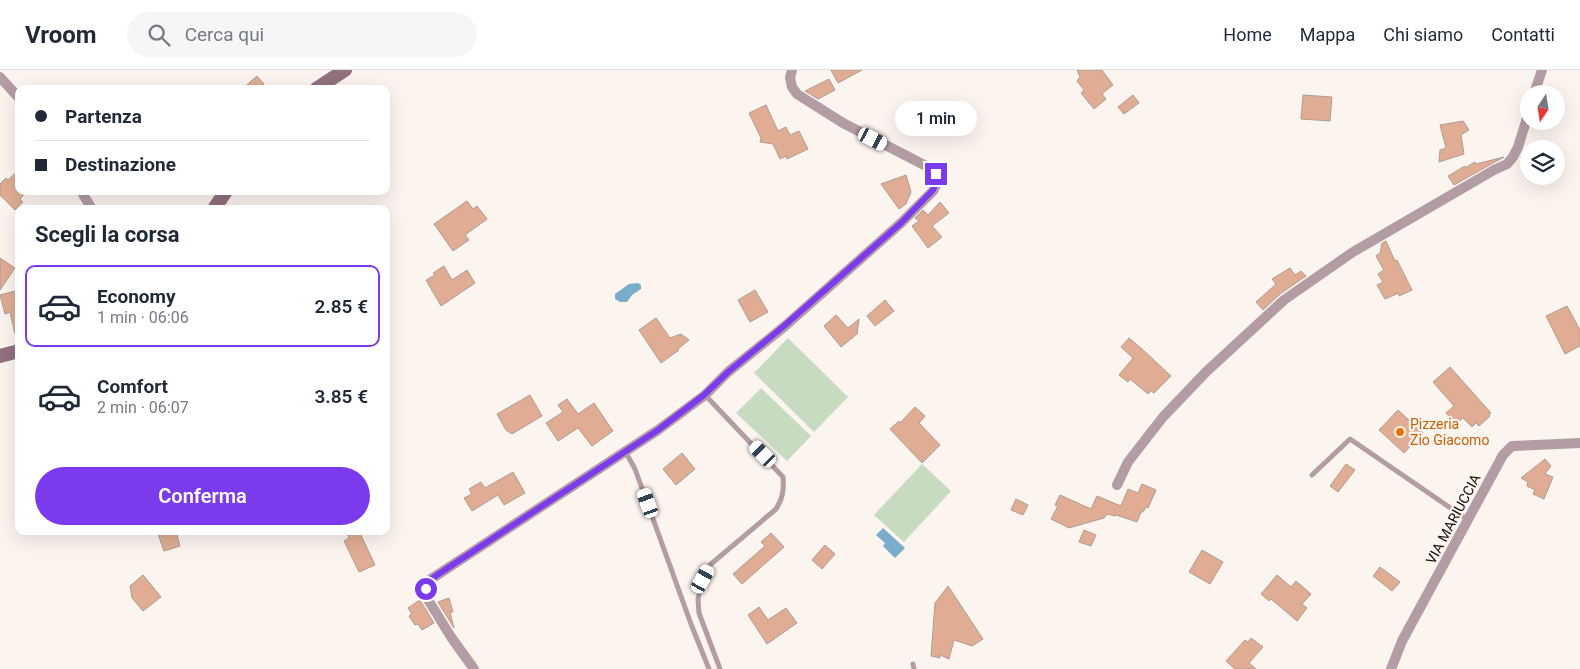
<!DOCTYPE html>
<html lang="it">
<meta charset="utf-8">
<style>
:root{--surface:#fff;--page:#f6f6f7;--text:#1f2937;--muted:#747a83;--line:#e0e1e3;--accent:#7c3aed}
body{margin:0;font-family:Roboto,sans-serif;background:var(--page);color:var(--text);height:100vh;display:flex;flex-direction:column;font-size:19px;white-space:nowrap}
*{box-sizing:border-box;margin:0}
p{font-size:16px;color:var(--muted)}
.icon{flex:none;width:28px;height:28px;fill:none;stroke:currentColor;stroke-width:2;stroke-linecap:round;stroke-linejoin:round}
.map{position:relative;flex:1;overflow:hidden}
.details{position:absolute;left:15px;top:135px;width:375px;height:330px;display:flex;flex-direction:column;background:var(--surface);border-radius:10px;box-shadow:0 5px 20px #0002}
.details>*{flex:none}
.banner{position:absolute;left:15px;top:15px;width:375px;height:110px;border-radius:10px;box-shadow:0 5px 20px #0002;display:grid;align-content:center;height:110px;padding:0 20px;background:var(--surface)}
.needle{width:32px;rotate:192deg}
.fabs{position:absolute;left:1520px;top:15px;display:grid;gap:10px}
.fabs a{display:grid;place-items:center;width:45px;height:45px;border-radius:50%;background:var(--surface);box-shadow:0 5px 20px #0002;font-size:25px}
.end{position:absolute;width:22px;height:22px;margin:-11px;border:6px solid #7c3aed;background:#fff;box-shadow:0 0 0 2px #fff}
.from{border-radius:50%}
.bubble{position:absolute;height:35px;border-radius:18px;background:var(--surface);box-shadow:0 5px 20px #0002;font-size:16px;font-weight:600;line-height:35px;text-align:center}
.car{position:absolute;width:15px;height:30px;margin:-15px -8px;border-radius:6px;box-shadow:0 0 4px 1px #0007;background:linear-gradient(#fff 24%,#345 0 40%,#fff 0 76%,#345 0 86%,#fff 0)}
.banner b{display:flex;align-items:center;gap:18px;height:48px;font-size:19px}
.banner b+b{border-top:1px solid var(--line)}
.banner i{width:12px;height:12px;background:var(--text)}
ul{padding:0;list-style:none}
li{display:flex;align-items:center;gap:15px;height:82px;margin:0 10px 8px;padding:0 10px;border:2px solid transparent;border-radius:10px}
li div{flex:1}
li b{display:block;font-size:19px}
li em{font-style:normal;font-weight:600}
li.current{border-color:var(--accent)}
li>.icon{width:45px;height:45px;stroke-width:1.5}
h2{padding:0 20px;font-size:22px;line-height:60px}
.primary-button{display:flex;gap:10px;margin-top:auto;padding:10px 20px}
.primary-button a{flex:1;height:58px;border-radius:30px;background:var(--accent);color:#fff;font-size:20px;font-weight:600;line-height:58px;text-align:center}
header{display:flex;align-items:center;gap:30px;box-sizing:border-box;height:70px;padding:0 25px;background:var(--surface);border-bottom:1px solid var(--line)}
header strong{font-size:24px}
nav{display:flex;gap:28px;margin-inline-start:auto;font-size:18px}
.search{width:350px;height:45px;background:var(--page);display:flex;align-items:center;gap:12px;box-sizing:border-box;padding:0 18px;border-radius:28px;color:var(--muted);font-size:19px}
.map>svg:first-child{display:block}
.green{fill:#c6dbbf}
.water{fill:#79adca}
.building{fill:#e0ad94;stroke:#b09c92}
.lines{fill:none;stroke-linecap:round;stroke-linejoin:round}
.service{stroke:#b49ca4;stroke-width:5}
.minor{stroke:#b49ca4;stroke-width:10}
.secondary{stroke:#93717e;stroke-width:14}
.route{stroke:#7c3aed;stroke-width:6}
.food-dot{fill:#e8710a;stroke:#fcf4ef;stroke-width:2}
.labels{text-anchor:middle;dominant-baseline:central;stroke-width:4.5;stroke-linejoin:round;paint-order:stroke}
.food-label{font-size:14px;fill:#c56008;stroke:#fcf4ef;text-anchor:start}
.street-label{font-size:14px;fill:#120b08;stroke:#fcf4ef}
</style>
<header>
<strong>Vroom</strong>
<div class="search"><svg class="icon" aria-label="search" viewBox="0 0 24 24"><circle cx="10" cy="10" r="6"/><path d="M15 15l6 6"/></svg>Cerca qui</div>
<nav><a>Home</a><a>Mappa</a><a>Chi siamo</a><a>Contatti</a></nav>
</header>
<div class="map">
<svg width="1580" height="599" viewBox="0 0 1580 599">
<rect width="100%" height="100%" fill="#fcf4ef"/>
<g class="green">
<polygon points="788,268 848,327 814,362 754,303"/>
<polygon points="761,318 811,366 787,391 736,343"/>
<polygon points="922,394 951,421 904,472 874,445"/>
</g>
<g class="water">
<polygon points="638,213 641,215 641,219 632,225 627,232 620,232 615,229 615,224 629,214"/>
<polygon points="883,458 905,478 895,488 883,476 885,473 876,465"/>
</g>
<g class="building">
<polygon points="831,0 862,0 838,13"/>
<polygon points="1077,0 1102,0 1113,15 1102,24 1106,29 1094,39 1081,23 1084,20 1077,11 1080,7"/>
<polygon points="257,6 264,14 258,19 242,19"/>
<polygon points="829,9 835,20 818,29 805,21"/>
<polygon points="1133,25 1139,33 1124,44 1118,37"/>
<polygon points="1303,25 1332,27 1330,51 1301,49"/>
<polygon points="766,35 778,61 786,57 790,65 799,61 808,79 787,89 786,86 780,89 773,74 760,72 761,68 749,43"/>
<polygon points="1463,51 1469,60 1461,65 1464,84 1439,92 1440,80 1446,78 1440,55"/>
<polygon points="1504,87 1454,115 1448,106 1465,96 1465,98 1475,92 1476,94"/>
<polygon points="19,100 19,121 27,121 20,129 23,132 15,140 0,125 0,114 6,108 8,110"/>
<polygon points="906,105 911,122 906,134 899,139 881,114"/>
<polygon points="467,131 473,139 477,136 487,149 465,165 469,170 453,181 434,154"/>
<polygon points="940,132 949,143 932,156 942,167 928,178 912,156 919,151 915,148 923,140 928,145"/>
<polygon points="1386,171 1395,191 1397,190 1412,220 1399,226 1399,223 1385,229 1377,215 1383,212 1378,204 1384,200 1376,186 1380,183 1382,173"/>
<polygon points="0,188 15,198 0,220"/>
<polygon points="444,196 452,210 467,200 475,213 441,236 426,210 435,205 433,203"/>
<polygon points="1290,198 1295,205 1301,201 1306,206 1280,224 1263,240 1256,232 1276,214 1272,209"/>
<polygon points="19,220 19,264 15,264 10,242 5,244 0,225"/>
<polygon points="755,220 768,242 750,252 738,230"/>
<polygon points="885,230 894,241 875,256 867,246"/>
<polygon points="1567,236 1580,260 1580,276 1565,284 1546,246"/>
<polygon points="836,245 848,258 859,249 857,264 841,277 824,256"/>
<polygon points="656,248 670,268 681,264 689,270 678,279 679,280 661,293 639,260"/>
<polygon points="1129,268 1141,278 1171,306 1154,323 1151,321 1148,324 1130,309 1128,312 1119,305 1133,288 1121,277"/>
<polygon points="1450,297 1491,343 1489,344 1490,346 1479,356 1476,353 1472,357 1463,348 1456,354 1446,343 1454,336 1433,312"/>
<polygon points="530,325 542,346 512,364 506,360 497,344"/>
<polygon points="567,329 578,344 594,333 613,361 592,376 578,358 558,371 546,353 563,342 558,335"/>
<polygon points="915,337 925,346 919,353 940,375 922,393 890,359 899,351 900,353"/>
<polygon points="1398,340 1423,363 1404,383 1379,360"/>
<polygon points="682,383 695,399 676,415 663,399"/>
<polygon points="1545,389 1551,396 1545,404 1553,407 1544,429 1533,424 1535,420 1527,416 1528,412 1521,408"/>
<polygon points="1346,394 1355,400 1338,422 1330,416"/>
<polygon points="513,402 525,423 504,435 498,425 472,441 464,428 472,424 469,419 481,412 485,418"/>
<polygon points="1142,414 1156,420 1148,438 1146,437 1143,442 1141,442 1137,452 1116,445 1115,446 1107,444 1104,448 1069,458 1051,449 1058,436 1055,435 1060,425 1091,439 1097,426 1121,436 1128,419 1138,423"/>
<polygon points="1016,429 1028,435 1023,445 1011,440"/>
<polygon points="1084,460 1096,465 1091,476 1079,472"/>
<polygon points="165,461 176,461 180,476 164,481 158,464"/>
<polygon points="346,461 359,461 375,495 359,502 344,471 349,468"/>
<polygon points="771,463 784,477 742,514 733,504 765,476 761,472"/>
<polygon points="825,475 835,484 822,499 812,490"/>
<polygon points="1202,480 1223,492 1210,514 1189,502"/>
<polygon points="1380,497 1400,512 1392,521 1373,506"/>
<polygon points="143,505 161,527 143,541 132,528 130,516"/>
<polygon points="1277,505 1291,517 1296,511 1311,524 1302,534 1307,538 1297,551 1271,529 1269,531 1261,524"/>
<polygon points="948,516 983,569 972,576 954,570 949,589 940,585 940,588 931,586 935,533"/>
<polygon points="449,528 453,542 450,542 454,558 438,532"/>
<polygon points="420,530 434,553 422,560 418,554 415,555 409,546 412,544 408,538"/>
<polygon points="759,537 768,550 786,538 797,553 767,574 748,545"/>
<polygon points="1251,568 1263,577 1249,593 1256,599 1235,599 1226,591 1245,570 1248,572"/>
</g>
<g class="lines">
<g class="service">
<path d="M705,325L783,407C784,420 783,428 776,439L711,494L703,509L698,529L699,543L720,599"/>
<polyline points="625,381 635,399 691,554 709,599"/>
<polyline points="1312,405 1350,369 1468,450"/>
<polyline points="913,594 914,599"/>
</g>
<g class="minor">
<polyline points="0,7 19,28"/>
<polyline points="1534,24 1542,0"/>
<polyline points="81,121 92,139"/>
<polyline points="1117,415 1128,392 1163,347 1206,302 1284,230 1353,182 1494,100 1507,94 1513,87 1518,77 1529,42"/>
<polyline points="474,599 451,567 427,528 426,519 428,511 658,360 705,325 728,302 785,256 901,153 933,121 937,113 936,104 928,97 843,53 797,24 792,17 790,8 792,0"/>
<polyline points="1391,599 1402,571 1503,385 1512,376 1580,373"/>
</g>
<g class="secondary">
<polyline points="316,19 345,0"/>
<polyline points="214,139 226,121"/>
<polyline points="0,286 19,281"/>
</g>
</g>
<g class="lines">
<polyline class="route" points="426,519 428,511 658,360 704,325 728,302 784,256 901,153 933,120 936,112 936,104"/>
</g>
<circle class="food-dot" cx="1400" cy="362" r="5"/>
<g class="labels">
<g class="food-label">
<text x="1410" y="354">Pizzeria<tspan x="1410" dy="16">Zio Giacomo</tspan></text>
</g>
<g class="street-label">
<text transform="translate(1453 449) rotate(-62)">VIA MARIUCCIA</text>
</g>
</g>
</svg>
<div class="fabs">
<a><svg class="needle" viewBox="-14 -14 28 28"><path d="M0-13l5 13h-10z" fill="#e53935"/><path d="M0 13l5-13h-10z" fill="#747a83"/></svg></a>
<a><svg class="icon" aria-label="layers" viewBox="0 0 24 24"><path d="M12 4l9 5-9 5-9-5zM3 14l9 5 9-5"/></svg></a>
</div>
<i class="end from" style="left:426px;top:519px"></i>
<i class="end" style="left:936px;top:104px"></i>
<div class="bubble" style="left:895px;top:31px;width:82px">1 min</div>
<i class="car" style="left:873px;top:69px;rotate:117deg"></i>
<i class="car" style="left:763px;top:384px;rotate:315deg"></i>
<i class="car" style="left:648px;top:433px;rotate:340deg"></i>
<i class="car" style="left:703px;top:509px;rotate:29deg"></i>
<div class="banner">
<b><i class="from"></i>Partenza</b>
<b><i></i>Destinazione</b>
</div>
<section class="details">
<h2>Scegli la corsa</h2>
<ul>
<li class="current"><svg class="icon" aria-label="car" viewBox="0 0 24 24"><path d="M5 17H2v-5l4-1 3-4h7l3 4 3 1v5h-3M9 17h6M6 11h13"/><circle cx="7" cy="17" r="2"/><circle cx="17" cy="17" r="2"/></svg><div><b>Economy</b><p>1 min · 06:06</p></div><em>2.85 €</em></li>
<li><svg class="icon" aria-label="car" viewBox="0 0 24 24"><path d="M5 17H2v-5l4-1 3-4h7l3 4 3 1v5h-3M9 17h6M6 11h13"/><circle cx="7" cy="17" r="2"/><circle cx="17" cy="17" r="2"/></svg><div><b>Comfort</b><p>2 min · 06:07</p></div><em>3.85 €</em></li>
</ul>
<div class="primary-button"><a>Conferma</a></div>
</section>
</div>
